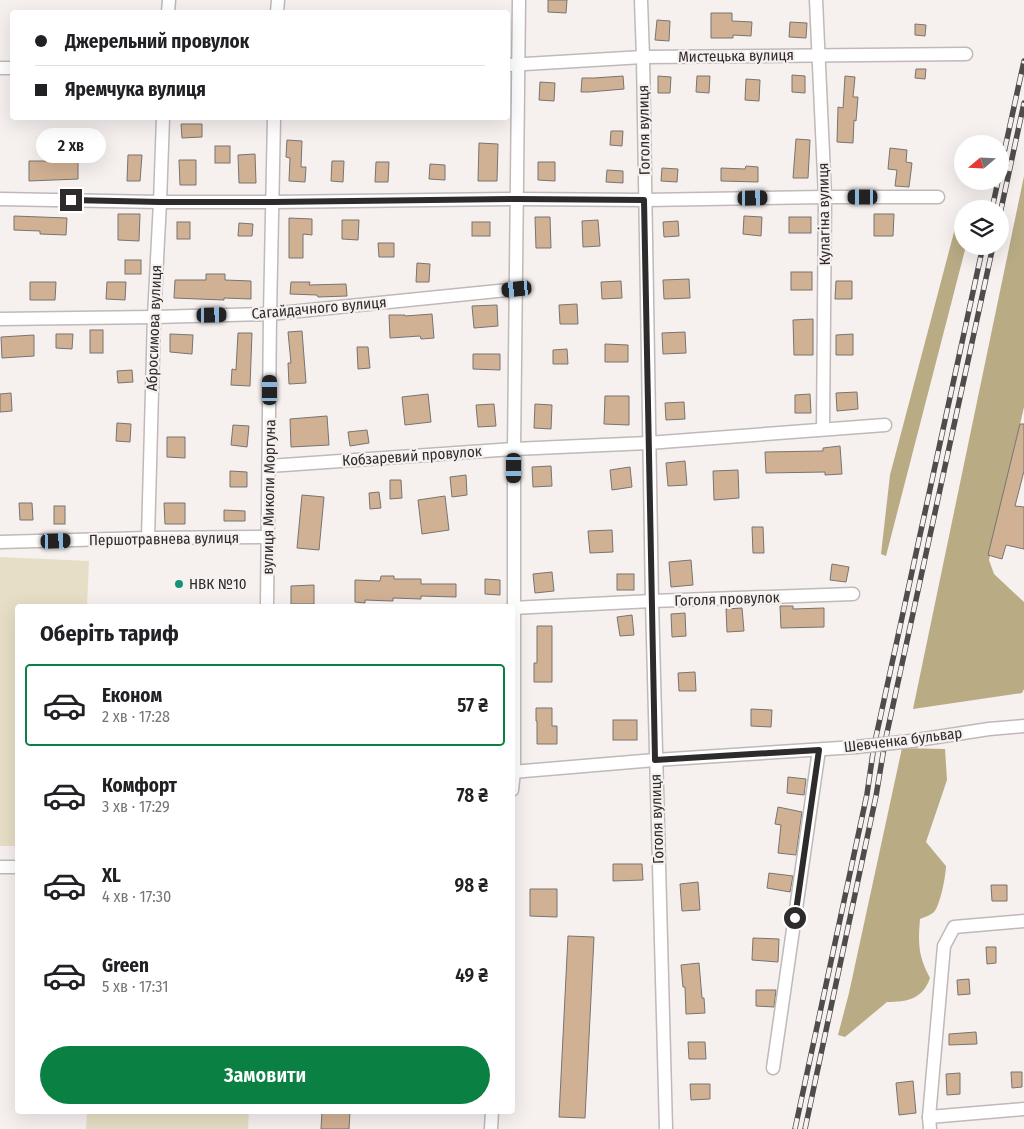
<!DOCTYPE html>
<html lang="uk">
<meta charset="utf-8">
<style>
:root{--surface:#fff;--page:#f2f2f2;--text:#202124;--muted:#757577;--line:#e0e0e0;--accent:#0b8043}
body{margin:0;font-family:"Fira Sans Condensed",sans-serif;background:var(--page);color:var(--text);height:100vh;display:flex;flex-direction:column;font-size:19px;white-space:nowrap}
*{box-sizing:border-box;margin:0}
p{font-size:16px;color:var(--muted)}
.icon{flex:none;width:28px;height:28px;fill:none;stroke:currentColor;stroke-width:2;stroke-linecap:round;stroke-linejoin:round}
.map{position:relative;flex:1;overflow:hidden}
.side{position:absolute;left:15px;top:604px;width:500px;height:510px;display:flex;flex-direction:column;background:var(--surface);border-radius:5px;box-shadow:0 5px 20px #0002}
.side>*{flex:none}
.hud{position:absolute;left:10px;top:10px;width:500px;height:110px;border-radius:5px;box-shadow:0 5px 20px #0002;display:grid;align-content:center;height:110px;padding:0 25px;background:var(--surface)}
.needle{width:32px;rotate:251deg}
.buttons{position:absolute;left:954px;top:135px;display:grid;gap:10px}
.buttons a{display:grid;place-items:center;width:55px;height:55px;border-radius:50%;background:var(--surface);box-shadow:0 5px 20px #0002;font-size:25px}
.end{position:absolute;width:22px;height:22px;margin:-11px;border:6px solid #2d2b2b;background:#fff;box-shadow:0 0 0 2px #fff}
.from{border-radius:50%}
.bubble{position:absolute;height:35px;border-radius:18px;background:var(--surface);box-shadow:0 5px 20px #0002;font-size:16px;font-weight:600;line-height:35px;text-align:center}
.car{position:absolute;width:15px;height:30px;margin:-15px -8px;border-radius:6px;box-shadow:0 0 4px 1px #0007;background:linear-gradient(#222 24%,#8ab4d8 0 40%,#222 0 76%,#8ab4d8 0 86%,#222 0)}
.hud b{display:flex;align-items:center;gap:18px;height:48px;font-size:19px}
.hud b+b{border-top:1px solid var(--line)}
.hud i{width:12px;height:12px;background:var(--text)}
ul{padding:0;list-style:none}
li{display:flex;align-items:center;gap:15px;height:82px;margin:0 10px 8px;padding:0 15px;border:2px solid transparent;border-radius:5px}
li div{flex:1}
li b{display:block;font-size:19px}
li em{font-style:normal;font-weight:600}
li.on{border-color:var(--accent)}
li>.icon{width:45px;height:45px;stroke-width:1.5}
h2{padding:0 25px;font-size:22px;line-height:60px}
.primary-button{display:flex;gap:10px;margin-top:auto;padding:10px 25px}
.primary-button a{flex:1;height:58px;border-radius:30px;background:var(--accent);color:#fff;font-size:20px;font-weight:600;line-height:58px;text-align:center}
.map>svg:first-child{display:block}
.green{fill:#e6dec5}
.forest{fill:#b9ac85}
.building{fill:#d1b194;stroke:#787471}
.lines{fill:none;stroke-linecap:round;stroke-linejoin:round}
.minor-casing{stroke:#bfb9b8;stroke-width:15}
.minor{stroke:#fff;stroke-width:12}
.rail-casing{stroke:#4f4c4c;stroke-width:5.5}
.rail{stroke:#f6f0ef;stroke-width:4;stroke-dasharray:11;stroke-linecap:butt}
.minor-bridge-casing{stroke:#bfb9b8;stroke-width:15;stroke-linecap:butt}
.minor-bridge{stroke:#fff;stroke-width:12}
.route{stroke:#2d2b2b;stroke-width:6}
.poi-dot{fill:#169278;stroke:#f6f0ef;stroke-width:2}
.labels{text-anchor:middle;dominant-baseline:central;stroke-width:4.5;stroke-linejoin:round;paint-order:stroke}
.street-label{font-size:15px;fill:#2d2b2b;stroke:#f6f0ef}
.poi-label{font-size:15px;fill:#2d2b2b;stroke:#f6f0ef;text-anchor:start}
</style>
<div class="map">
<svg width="1024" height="1129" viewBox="0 0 1024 1129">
<rect width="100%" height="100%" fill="#f6f0ef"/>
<g class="green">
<polygon points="0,557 89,561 87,606 18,606 17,846 0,846"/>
<polygon points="87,1111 249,1111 248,1129 86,1129"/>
</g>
<g class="forest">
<polygon points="1024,176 1024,407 989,560 994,574 1024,602 1024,689 1022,693 913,709"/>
<polygon points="958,217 962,219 962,246 966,246 886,556 881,554 890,475"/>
<path d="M902,748L945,749L947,780L926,842L946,866C946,875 940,906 934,912C931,915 925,917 920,919C918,943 918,956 930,978C923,999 907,1002 887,1002L845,1037L838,1035L849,993Z"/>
</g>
<g class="building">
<polygon points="548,0 567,0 566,13 548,12"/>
<polygon points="711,13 732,13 732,21 752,22 751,36 733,35 733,38 711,38"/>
<polygon points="657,20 670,21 669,41 655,40"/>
<polygon points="790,22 807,23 806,38 789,37"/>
<polygon points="915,24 926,25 925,36 915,35"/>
<polygon points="916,69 926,69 925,79 915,78"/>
<polygon points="792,75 805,76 805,93 792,92"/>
<polygon points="623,76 624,89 589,92 581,92 582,78 594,78"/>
<polygon points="658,76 671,77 670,93 658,93"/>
<polygon points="697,76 710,76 709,93 696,92"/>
<polygon points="845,76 855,77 853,97 858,97 856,121 854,120 853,143 837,142 838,107 843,108"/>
<polygon points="746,79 760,80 759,101 745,100"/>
<polygon points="540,82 555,83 554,101 539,100"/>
<polygon points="181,124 202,124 202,137 182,138"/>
<polygon points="611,131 623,131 622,146 610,145"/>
<polygon points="796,139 810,140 808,178 793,178"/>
<polygon points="287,140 302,141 301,167 306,167 305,182 289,181 290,158 286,157"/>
<polygon points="479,143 498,144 497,181 478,181"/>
<rect x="215" y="146" width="15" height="17"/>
<polygon points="890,148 907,150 906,162 912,163 909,187 895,186 897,170 888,169"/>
<polygon points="255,154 256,183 239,183 238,155"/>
<polygon points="128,155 142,155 140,181 127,181"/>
<polygon points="62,157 78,157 78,179 29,181 29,161 62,161"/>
<polygon points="179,160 196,160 196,185 180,185"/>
<polygon points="332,161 344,161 343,182 331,181"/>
<polygon points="376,162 389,162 388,182 375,182"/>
<polygon points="538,162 555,162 555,181 538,180"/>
<polygon points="430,164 445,165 445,180 429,179"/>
<polygon points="746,166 758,167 758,182 721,181 721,168 745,169"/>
<polygon points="662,168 678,169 677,182 661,181"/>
<polygon points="607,170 623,171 623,183 606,182"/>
<polygon points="118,214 140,214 139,241 118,240"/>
<polygon points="874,214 894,214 893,236 874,236"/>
<polygon points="14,216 67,218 66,235 40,234 40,231 14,230"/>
<polygon points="744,216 762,217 761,236 743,234"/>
<polygon points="535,217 550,217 551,248 536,248"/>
<rect x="789" y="217" width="22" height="16"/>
<polygon points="289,218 312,219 312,235 303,234 303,258 289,258"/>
<polygon points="342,220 359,220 358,240 342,239"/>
<polygon points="598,220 600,246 583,247 582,221"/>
<polygon points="678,221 679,236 664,237 663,222"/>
<rect x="177" y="222" width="13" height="17"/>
<rect x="472" y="222" width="18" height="14"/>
<polygon points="239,223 253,224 252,236 238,236"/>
<polygon points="378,243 394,243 394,257 379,257"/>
<rect x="125" y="260" width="16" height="14"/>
<polygon points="417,263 430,264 429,282 416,282"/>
<rect x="791" y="272" width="21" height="18"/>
<polygon points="206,274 225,274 225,280 251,281 251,299 224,298 224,300 174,298 175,280 206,280"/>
<polygon points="689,279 690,298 664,299 663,280"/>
<polygon points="621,281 622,298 602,299 601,282"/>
<polygon points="836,281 852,281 852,299 835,299"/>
<polygon points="30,282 56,282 55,300 30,300"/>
<polygon points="107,282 126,282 125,300 106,299"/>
<polygon points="291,282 310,282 309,285 346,284 347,296 318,297 317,295 290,294"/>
<polygon points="577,304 578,324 560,324 559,305"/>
<polygon points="497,305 498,326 474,328 472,306"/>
<polygon points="432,314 434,338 421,339 420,336 390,338 389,315 405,315 405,316"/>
<polygon points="813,319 813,355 794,355 793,320"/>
<rect x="90" y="330" width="13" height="23"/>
<polygon points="302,331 306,383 289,384 288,363 291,363 288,332"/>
<polygon points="685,332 686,353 663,354 662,333"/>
<polygon points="238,333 252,333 250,386 231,385 232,369 236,370"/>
<polygon points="56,334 73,334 72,349 56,348"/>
<polygon points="170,334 193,335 192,354 170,352"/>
<polygon points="853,334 853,355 836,355 836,335"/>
<polygon points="34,335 34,356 2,358 1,337"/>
<polygon points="605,344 628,345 628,362 605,362"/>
<polygon points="357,347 368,347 370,368 358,369"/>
<polygon points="567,349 568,364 553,364 553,350"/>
<polygon points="473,354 500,354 500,370 473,369"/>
<polygon points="132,370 133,382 118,383 117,371"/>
<polygon points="857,392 858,409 837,411 836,393"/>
<polygon points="11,393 12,411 0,412 0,394"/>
<polygon points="428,394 431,422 405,425 402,397"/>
<polygon points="810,394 811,413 795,413 795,395"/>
<polygon points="605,396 629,396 629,425 604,424"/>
<polygon points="684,402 685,419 666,420 665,403"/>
<polygon points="494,404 496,426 478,427 476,405"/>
<polygon points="535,404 552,405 551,429 534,428"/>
<polygon points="327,416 329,445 291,447 290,419"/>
<polygon points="117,423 131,424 130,442 116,441"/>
<polygon points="1020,424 1024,424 1024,471 1015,506 1024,507 1024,549 1006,545 1002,559 988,555"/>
<polygon points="233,425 249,426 247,447 231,445"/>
<polygon points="367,430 369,443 350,446 348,432"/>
<polygon points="167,437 185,437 185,458 167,457"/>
<polygon points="840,446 842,474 825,475 825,472 766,473 765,452 823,451 823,448"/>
<polygon points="685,461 687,485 668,486 666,463"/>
<polygon points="551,466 552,486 533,487 532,467"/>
<polygon points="630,467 632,487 612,490 610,470"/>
<polygon points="738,470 739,498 714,500 713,471"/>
<polygon points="230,471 247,472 247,487 230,487"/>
<polygon points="466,475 467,495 452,497 450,477"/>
<polygon points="390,480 401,480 402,498 390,499"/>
<polygon points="379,492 381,508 370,509 369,493"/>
<polygon points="302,495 324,497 319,550 297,548"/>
<polygon points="445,496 449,530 422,534 418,500"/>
<polygon points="19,503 32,503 33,520 20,520"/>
<polygon points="164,503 185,503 185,524 165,524"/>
<rect x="54" y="506" width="11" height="18"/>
<polygon points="224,510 245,511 245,521 224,521"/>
<polygon points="752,527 763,527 764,553 753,553"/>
<polygon points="612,530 613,552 590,553 588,531"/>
<polygon points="691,560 693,585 671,587 669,562"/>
<polygon points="832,564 849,567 846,582 830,580"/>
<polygon points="552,572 554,591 535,593 533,574"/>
<rect x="617" y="574" width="17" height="16"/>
<polygon points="381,576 394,576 394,579 421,579 421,584 456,584 456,597 421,596 421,599 393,598 393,601 365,600 365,603 355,602 355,580 380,581"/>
<polygon points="485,579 500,580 500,595 485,594"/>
<polygon points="314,585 314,604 291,604 291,586"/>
<polygon points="780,606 793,606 793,609 824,608 824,627 781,628"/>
<polygon points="742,608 744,631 727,632 726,609"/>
<polygon points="685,613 686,636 672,637 671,614"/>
<polygon points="632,615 634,635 620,636 617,617"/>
<polygon points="537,626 552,626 552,682 534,682 534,663 537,663"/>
<polygon points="695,672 696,691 679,691 678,673"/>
<polygon points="536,708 552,708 552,726 557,726 557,744 537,744 537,721 536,721"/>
<polygon points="751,709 772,710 771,727 751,726"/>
<rect x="613" y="720" width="24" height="20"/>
<polygon points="788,777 806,779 804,795 787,793"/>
<polygon points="778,807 802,812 796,855 778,853 781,825 775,824"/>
<polygon points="613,864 642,864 643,880 613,881"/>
<polygon points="769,873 793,876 790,892 767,888"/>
<polygon points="698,882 700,910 682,911 680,884"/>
<polygon points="991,885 1007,885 1007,901 992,901"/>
<polygon points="530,889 557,889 557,917 530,916"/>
<polygon points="568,936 594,937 585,1118 559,1117"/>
<polygon points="753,938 779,939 778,962 752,960"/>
<polygon points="986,947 996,947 996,963 987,964"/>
<polygon points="699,963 702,998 704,998 705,1013 686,1014 685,987 683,987 681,965"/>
<polygon points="969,979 970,994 958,995 957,980"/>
<polygon points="756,990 776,990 774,1007 756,1006"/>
<polygon points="976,1032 977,1044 949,1045 949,1034"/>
<polygon points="688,1042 705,1042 706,1059 689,1059"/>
<polygon points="1011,1072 1022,1072 1022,1087 1012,1088"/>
<polygon points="960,1073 960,1094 947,1095 946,1074"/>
<polygon points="913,1081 916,1113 899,1115 896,1083"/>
<polygon points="690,1084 710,1084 710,1099 691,1100"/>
<polygon points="322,1111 350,1111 349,1129 321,1129"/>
</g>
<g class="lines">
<g class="minor-casing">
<g id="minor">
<polyline points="641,0 643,57 652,601 666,1129"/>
<polyline points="816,0 825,197 823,429"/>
<polyline points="168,12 169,0"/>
<polyline points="277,12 278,0"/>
<polyline points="508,65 643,57 966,54"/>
<polyline points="0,68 12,68"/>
<polyline points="0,199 160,202 273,202 518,199 645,200 825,197 938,197"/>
<polyline points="0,319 154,317 270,314 517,289"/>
<polyline points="269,466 514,449 648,443 885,425"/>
<polyline points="148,538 154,317 160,202 163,118"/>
<polyline points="0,542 148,538 268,537"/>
<polyline points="267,606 270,314 274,118"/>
<polyline points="512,608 652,601 853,594"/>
<polyline points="911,741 989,729 1024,726"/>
<polyline points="512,772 655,760 856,747"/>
<polyline points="512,790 514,772 514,449 519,0"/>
<polyline points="0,867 18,867"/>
<polyline points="773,1068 819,750"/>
<polyline points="929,1117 1024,1109"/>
<polyline points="491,1129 492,1111"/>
<polyline points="930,1129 929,1117 944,946 954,927 1024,921"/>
</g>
</g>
<use href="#minor" class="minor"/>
<g class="rail-casing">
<g id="rail">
<polyline points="1000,171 1024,61"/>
<polyline points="992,209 998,181"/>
<polyline points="1000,214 1024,103"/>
<polyline points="795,1129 867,794 874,746 983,246"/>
<polyline points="805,1129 876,796 885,742 993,246"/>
</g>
</g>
<use href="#rail" class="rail"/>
<g class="minor-bridge-casing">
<polyline id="minor-bridge" points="856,747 911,741"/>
</g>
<use href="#minor-bridge" class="minor-bridge"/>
</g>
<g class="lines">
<polyline class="route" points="71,200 160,202 273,202 518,199 644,200 655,760 819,750 795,918"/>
</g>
<circle class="poi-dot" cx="179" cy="584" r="5"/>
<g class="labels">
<g class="street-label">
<text transform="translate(736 56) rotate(-1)">Мистецька вулиця</text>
<text transform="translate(644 130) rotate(-91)">Гоголя вулиця</text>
<text transform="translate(824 214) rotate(-91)">Кулагіна вулиця</text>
<text transform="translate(319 308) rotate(-5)">Сагайдачного вулиця</text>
<text transform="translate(154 328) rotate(-88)">Абросимова вулиця</text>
<text transform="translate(412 456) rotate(-4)">Кобзаревий провулок</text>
<text transform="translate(269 497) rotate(-89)">вулиця Миколи Моргуна</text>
<text transform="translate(164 539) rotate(-1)">Першотравнева вулиця</text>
<text transform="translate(727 599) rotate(-2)">Гоголя провулок</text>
<text transform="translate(903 740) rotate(-7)">Шевченка бульвар</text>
<text transform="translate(657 819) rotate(-92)">Гоголя вулиця</text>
</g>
<g class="poi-label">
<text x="189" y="584">НВК №10</text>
</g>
</g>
</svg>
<div class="buttons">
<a><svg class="needle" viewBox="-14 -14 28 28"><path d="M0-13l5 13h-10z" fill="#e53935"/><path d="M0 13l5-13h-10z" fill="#757577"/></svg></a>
<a><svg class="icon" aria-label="layers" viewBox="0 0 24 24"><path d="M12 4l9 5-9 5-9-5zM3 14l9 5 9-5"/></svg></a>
</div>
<i class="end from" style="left:795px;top:918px"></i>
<i class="end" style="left:71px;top:200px"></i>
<div class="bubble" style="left:36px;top:128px;width:70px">2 хв</div>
<i class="car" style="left:863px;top:197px;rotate:270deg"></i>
<i class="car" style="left:753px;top:198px;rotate:89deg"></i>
<i class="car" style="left:517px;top:289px;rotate:264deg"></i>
<i class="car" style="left:212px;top:315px;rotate:89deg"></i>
<i class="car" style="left:270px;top:390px;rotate:0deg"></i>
<i class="car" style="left:514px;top:468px;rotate:180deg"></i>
<i class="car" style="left:56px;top:541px;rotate:88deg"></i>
<div class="hud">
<b><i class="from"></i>Джерельний провулок</b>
<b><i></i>Яремчука вулиця</b>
</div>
<section class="side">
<h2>Оберіть тариф</h2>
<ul>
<li class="on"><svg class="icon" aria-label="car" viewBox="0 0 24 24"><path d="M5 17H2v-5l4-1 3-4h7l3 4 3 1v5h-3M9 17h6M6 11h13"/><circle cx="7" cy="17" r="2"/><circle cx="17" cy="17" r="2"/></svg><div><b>Економ</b><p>2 хв · 17:28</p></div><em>57 ₴</em></li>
<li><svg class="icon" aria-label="car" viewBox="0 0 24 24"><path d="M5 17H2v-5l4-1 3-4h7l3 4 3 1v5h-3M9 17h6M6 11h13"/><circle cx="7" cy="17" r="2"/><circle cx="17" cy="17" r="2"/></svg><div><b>Комфорт</b><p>3 хв · 17:29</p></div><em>78 ₴</em></li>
<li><svg class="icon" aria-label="car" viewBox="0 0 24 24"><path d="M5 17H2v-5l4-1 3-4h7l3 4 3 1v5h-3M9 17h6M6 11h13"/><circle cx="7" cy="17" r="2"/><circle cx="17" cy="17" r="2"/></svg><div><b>XL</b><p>4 хв · 17:30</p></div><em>98 ₴</em></li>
<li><svg class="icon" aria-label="car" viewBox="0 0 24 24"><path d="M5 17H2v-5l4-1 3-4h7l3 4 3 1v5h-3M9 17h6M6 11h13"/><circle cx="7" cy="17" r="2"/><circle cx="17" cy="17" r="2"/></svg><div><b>Green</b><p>5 хв · 17:31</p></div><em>49 ₴</em></li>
</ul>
<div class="primary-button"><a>Замовити</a></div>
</section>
</div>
